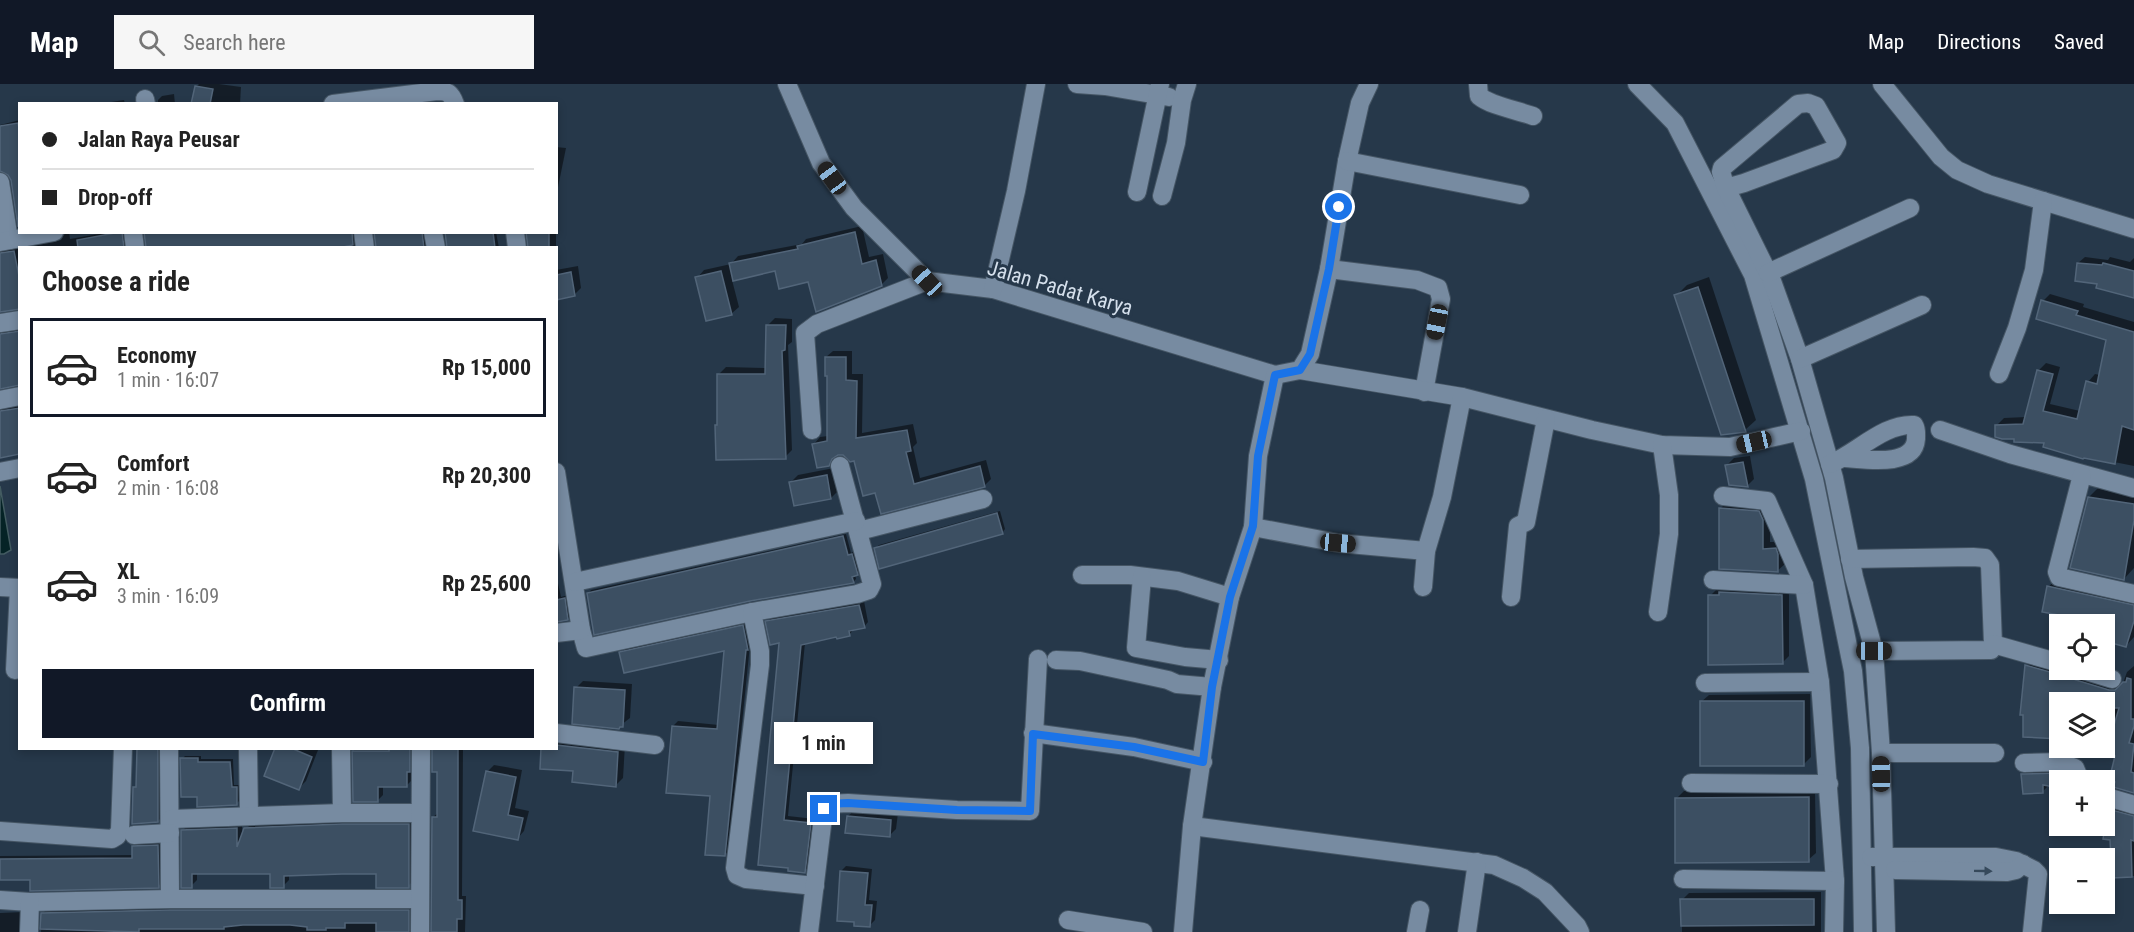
<!DOCTYPE html>
<meta charset="utf-8">
<style>
:root{--surface:#fff;--page:#f6f6f6;--text:#222;--muted:#767676;--line:#e0e0e0;--accent:#111827}
body{margin:0;font-family:"Roboto Condensed",sans-serif;background:var(--page);color:var(--text);height:100vh;display:flex;flex-direction:column;font-size:22px;white-space:nowrap}
*{box-sizing:border-box;margin:0}
p{font-size:20px;color:var(--muted)}
.icon{flex:none;width:33px;height:33px;fill:none;stroke:currentColor;stroke-width:2;stroke-linecap:round;stroke-linejoin:round}
.map{position:relative;flex:1;overflow:hidden}
.details{position:absolute;left:18px;top:162px;width:540px;height:504px;display:flex;flex-direction:column;background:var(--surface);border-radius:0px;box-shadow:0 3px 9px #0003}
.details>*{flex:none}
.hud{position:absolute;left:18px;top:18px;width:540px;height:132px;border-radius:0px;box-shadow:0 3px 9px #0003;display:grid;align-content:center;height:132px;padding:0 24px;background:var(--surface)}
.fabs{position:absolute;left:2049px;top:530px;display:grid;gap:12px}
.fabs a{display:grid;place-items:center;width:66px;height:66px;border-radius:0px;background:var(--surface);box-shadow:0 3px 9px #0003;font-size:30px}
.end{position:absolute;width:27px;height:27px;margin:-14px;border:8px solid #1a73e8;background:#fff;box-shadow:0 0 0 3px #fff}
.from{border-radius:50%}
.bubble{position:absolute;height:42px;border-radius:0px;background:var(--surface);box-shadow:0 3px 9px #0003;font-size:20px;font-weight:700;line-height:42px;text-align:center}
.car{position:absolute;width:18px;height:36px;margin:-18px -9px;border-radius:8px;box-shadow:0 0 4px 2px #0007;background:linear-gradient(#222 24%,#8ab4d8 0 40%,#222 0 76%,#8ab4d8 0 86%,#222 0)}
.hud b{display:flex;align-items:center;gap:21px;height:57px;font-size:22px}
.hud b+b{border-top:2px solid var(--line)}
.hud i{width:15px;height:15px;background:var(--text)}
ul{padding:0;list-style:none}
li{display:flex;align-items:center;gap:18px;height:99px;margin:0 12px 9px;padding:0 12px;border:3px solid transparent;border-radius:0px}
li div{flex:1}
li b{display:block;font-size:22px}
li em{font-style:normal;font-weight:700}
li.active{border-color:var(--accent)}
li>.icon{width:54px;height:54px;stroke-width:1.5}
h2{padding:0 24px;font-size:27px;line-height:72px}
.action{display:flex;gap:12px;margin-top:auto;padding:12px 24px}
.action a{flex:1;height:69px;border-radius:0px;background:var(--accent);color:#fff;font-size:24px;font-weight:700;line-height:69px;text-align:center}
header{display:flex;align-items:center;gap:36px;box-sizing:border-box;height:84px;padding:0 30px;background:var(--accent);color:#fff}
header strong{font-size:28px}
nav{display:flex;gap:33px;margin-inline-start:auto;font-size:21px}
.search{width:420px;height:54px;background:var(--page);display:flex;align-items:center;gap:15px;box-sizing:border-box;padding:0 21px;border-radius:0px;color:var(--muted);font-size:22px}
.map>svg:first-child{display:block}
.water{fill:#052326;stroke:#435b61;stroke-width:1.5}
.shadow{fill:#0007;fill-rule:evenodd}
.building{fill:#3c4f62;stroke:#526579;stroke-width:1.5}
.lines{fill:none;stroke-linecap:round;stroke-linejoin:round}
.street-casing{stroke:#455564;stroke-width:20}
.street{stroke:#778ba1;stroke-width:18}
.oneway{fill:#36495b}
.route{stroke:#1a73e8;stroke-width:8}
.labels{text-anchor:middle;dominant-baseline:central;stroke-width:6;stroke-linejoin:round;paint-order:stroke}
.street-label{font-size:21px;fill:#d4dfeb;stroke:#26384a}
</style>
<header>
<strong>Map</strong>
<div class="search"><svg class="icon" aria-label="search" viewBox="0 0 24 24"><circle cx="10" cy="10" r="6"/><path d="M15 15l6 6"/></svg>Search here</div>
<nav><a>Map</a><a>Directions</a><a>Saved</a></nav>
</header>
<div class="map">
<svg width="2134" height="848" viewBox="0 0 2134 848">
<rect width="100%" height="100%" fill="#26384a"/>
<polygon class="water" points="0,402 11,466 4,470 0,470"/>
<g class="shadow">
<polygon points="199,0 219,0 241,3 240,20 193,20 196,3"/>
<polygon points="174,10 175,20 158,20 158,16 162,12"/>
<polygon points="124,16 125,20 105,20 105,19"/>
<polygon points="20,36 20,62 0,64 0,41"/>
<polygon points="556,63 566,64 556,113"/>
<polygon points="20,85 20,141 11,86"/>
<polygon points="862,142 869,173 883,170 888,194 881,201 776,185 732,196 739,223 731,230 697,194 704,186 731,180 738,172 802,160 806,155"/>
<polygon points="66,148 69,148 70,155 98,150 97,148 126,148 128,164 20,164 61,156"/>
<polygon points="146,148 355,148 358,164 147,164"/>
<polygon points="376,148 426,148 429,164 377,164"/>
<polygon points="484,148 496,148 499,164 481,164"/>
<polygon points="528,148 556,148 556,164 530,164"/>
<polygon points="20,164 20,219 0,227 0,165"/>
<polygon points="2085,173 2108,176 2110,173 2130,178 2134,174 2134,213 2099,199 2078,179"/>
<polygon points="578,182 581,204 574,211 556,214 556,186"/>
<polygon points="1709,193 1756,336 1745,346 1676,212 1687,201"/>
<polygon points="2050,210 2084,220 2083,223 2134,238 2134,382 2084,372 2046,357 2016,353 1997,341 2004,334 2026,333 2039,286 2046,279 2060,283 2050,320 2080,327 2088,298 2095,290 2100,291 2107,255 2043,217"/>
<polygon points="775,234 792,235 792,258 788,261 792,366 785,373 718,340 719,290 726,283 767,284 767,242"/>
<polygon points="0,245 20,245 20,300 0,304"/>
<polygon points="833,267 852,267 852,290 863,290 862,349 913,340 917,359 913,363 920,394 986,376 991,395 985,401 882,428 876,407 855,375 844,370 836,371 828,380 814,360 820,353 828,352 829,290 826,273"/>
<polygon points="20,321 20,368 0,372 0,322 7,324"/>
<polygon points="1750,372 1754,395 1747,402 1727,381 1734,374"/>
<polygon points="834,384 838,407 831,414 791,398 798,391"/>
<polygon points="2100,402 2134,408 2134,484 2124,495 2089,413"/>
<polygon points="1727,418 1766,421 1770,428 1770,458 1783,458 1785,462 1785,480 1777,487 1720,425"/>
<polygon points="1000,427 1005,445 1002,449 876,464 879,461"/>
<polygon points="846,450 851,469 855,467 860,486 855,490 856,495 853,498 588,510 591,506"/>
<polygon points="556,490 561,513 568,511 571,531 567,535 556,537"/>
<polygon points="2057,495 2134,512 2134,553 2126,562 2104,540 2087,540 2088,535 2048,503"/>
<polygon points="1717,505 1789,505 1789,572 1782,579 1710,512"/>
<polygon points="864,517 868,538 864,543 854,545 849,551 837,551 805,559 788,732 815,735 809,783 804,787 790,783 760,780 781,557 767,538 772,533"/>
<polygon points="748,537 750,561 729,766 725,771 712,711 673,642 678,637 719,641 726,565 621,569 626,564"/>
<path d="M2033,576L2060,585H2076L2116,601L2123,599L2127,588L2134,582V703L2117,670L2076,671L2064,666H2052L2054,653L2027,582ZM2060,618H2104V663H2060Z"/>
<polygon points="583,597 632,600 630,634 621,641 576,604"/>
<polygon points="1810,610 1811,673 1804,680 1701,618 1709,611"/>
<polygon points="556,654 625,661 623,694 616,701 575,686 556,664"/>
<polygon points="164,664 165,730 158,737 134,704 138,700 138,665"/>
<polygon points="277,664 318,666 306,697 299,704"/>
<polygon points="354,664 415,664 411,697 406,702 383,702 383,711 378,716 355,716"/>
<polygon points="433,664 463,664 462,812 466,812 465,848 433,848 433,733 438,729 438,686 434,686"/>
<polygon points="185,672 201,672 201,675 233,675 234,701 239,701 239,717 236,720 198,711 182,675"/>
<polygon points="494,681 522,686 515,724 529,727 524,747 517,755 487,688"/>
<polygon points="2030,683 2066,683 2075,690 2069,696 2059,696 2049,701 2043,707 2023,690"/>
<polygon points="1815,706 1816,769 1808,776 1677,714 1684,707"/>
<polygon points="2115,720 2134,725 2134,792 2113,792 2109,726"/>
<polygon points="856,725 898,729 896,745 889,752 848,732"/>
<polygon points="414,735 414,796 408,802 377,789 289,790 289,796 283,802 272,788 197,789 197,796 191,802 182,747 188,741 242,739 242,753 246,745 252,739"/>
<polygon points="161,758 162,799 158,802 32,795 0,795 0,772 134,771 134,762 137,759"/>
<polygon points="846,782 872,785 869,816 877,817 875,836 870,841 841,787"/>
<polygon points="1821,808 1821,848 1682,848 1682,816 1689,809"/>
<polygon points="413,822 414,848 41,848 42,830 47,825"/>
<polygon points="23,828 24,848 0,848 0,829"/>
</g>
<g class="building">
<polygon points="195,2 213,5 210,20 191,20"/>
<polygon points="18,39 20,49 18,143 11,96 8,91 0,87 0,42"/>
<polygon points="120,148 122,148 124,164 78,164 77,156"/>
<polygon points="144,148 352,148 353,161 338,164 146,164"/>
<polygon points="374,148 422,148 424,164 376,164"/>
<polygon points="445,148 493,148 495,164 447,164"/>
<polygon points="526,148 549,148 549,164 528,164"/>
<polygon points="855,148 862,180 876,176 882,202 816,228 808,198 779,205 775,187 733,197 729,179 798,165 797,162"/>
<polygon points="14,167 20,197 20,225 0,228 0,169"/>
<polygon points="2077,179 2102,181 2103,179 2134,187 2134,214 2096,204 2097,200 2075,197"/>
<polygon points="721,187 732,231 706,237 695,193"/>
<polygon points="571,188 575,212 556,216 556,191"/>
<polygon points="1698,203 1746,348 1721,351 1674,211"/>
<polygon points="2041,216 2078,227 2076,231 2134,248 2134,346 2122,342 2115,380 2084,374 2083,375 2043,363 2044,359 2014,358 2014,355 2002,355 1995,353 1995,341 2023,340 2037,286 2053,290 2043,327 2077,335 2086,297 2097,300 2106,256 2036,235"/>
<polygon points="766,241 786,241 785,266 782,267 786,375 716,376 715,341 717,341 717,290 765,290"/>
<polygon points="20,247 20,301 0,305 0,250"/>
<polygon points="825,273 846,273 846,296 857,297 856,354 907,346 911,367 906,368 914,400 980,382 985,403 881,430 875,409 863,412 854,377 850,378 843,371 838,371 832,375 829,382 817,384 812,360 827,357 827,292 825,292"/>
<polygon points="20,324 20,370 0,374 0,327"/>
<polygon points="1743,378 1748,403 1729,401 1725,381"/>
<polygon points="827,391 831,415 794,422 789,398"/>
<polygon points="2088,413 2134,420 2134,436 2124,496 2070,484"/>
<polygon points="1719,424 1759,427 1763,436 1763,465 1776,464 1778,470 1778,488 1719,485"/>
<polygon points="997,429 1003,450 879,485 874,464"/>
<polygon points="843,452 848,471 852,470 858,491 852,493 854,499 750,517 594,551 587,509"/>
<polygon points="2047,502 2134,521 2134,537 2126,563 2104,557 2104,540 2085,540 2087,536 2042,528"/>
<polygon points="1719,508 1782,511 1783,580 1708,581 1708,511 1719,511"/>
<polygon points="565,514 568,536 556,538 556,516"/>
<polygon points="859,521 865,544 849,547 850,552 837,555 836,553 801,561 784,736 811,739 805,789 788,787 788,784 758,781 779,559 770,561 765,537"/>
<polygon points="743,541 748,566 746,566 725,772 705,771 710,712 666,709 672,642 717,645 724,567 624,589 619,568"/>
<polygon points="2025,581 2057,590 2068,588 2071,594 2076,596 2109,606 2115,606 2123,598 2126,598 2127,594 2131,595 2131,635 2134,635 2134,642 2129,659 2134,660 2131,688 2134,689 2134,709 2113,703 2115,698 2109,696 2115,672 2105,672 2119,624 2104,624 2104,618 2060,618 2060,655 2023,653 2023,631 2020,631"/>
<polygon points="574,603 625,606 623,643 620,643 619,645 572,640"/>
<rect x="1700" y="617" width="104" height="65"/>
<polygon points="556,661 618,668 616,703 572,698 573,687 540,685 541,664 556,664"/>
<polygon points="137,664 158,664 158,738 132,740 133,703 136,703"/>
<polygon points="275,664 291,664 312,673 299,706 264,692"/>
<polygon points="389,664 410,664 410,688 407,688 407,703 378,703 378,718 353,718 352,667 389,667"/>
<polygon points="432,665 458,665 458,816 462,816 462,835 457,835 457,848 431,848 432,733 437,733 437,688 432,688"/>
<polygon points="180,674 198,674 198,678 230,678 232,703 237,703 237,721 197,723 197,713 181,713"/>
<polygon points="486,687 516,693 508,731 523,734 518,756 473,747"/>
<polygon points="2058,689 2066,693 2068,696 2060,696 2060,704 2043,701 2043,709 2023,710 2021,690"/>
<polygon points="1809,713 1809,778 1675,779 1675,714"/>
<polygon points="2108,725 2134,732 2134,757 2131,756 2132,793 2112,794 2110,756 2103,755"/>
<polygon points="847,732 891,736 890,753 845,749"/>
<polygon points="342,740 409,740 409,804 376,804 376,790 342,790 284,792 284,804 270,804 270,790 192,790 192,804 181,804 181,746 237,744 237,763 244,744"/>
<polygon points="158,761 159,804 30,807 30,796 0,796 0,775 132,774 132,762"/>
<polygon points="840,787 868,789 865,821 872,821 870,843 854,842 854,838 837,837"/>
<polygon points="1680,815 1814,815 1814,841 1681,842"/>
<polygon points="170,826 409,826 409,848 376,848 376,839 345,839 345,844 326,844 326,846 307,846 307,843 290,841 243,841 224,843 224,845 139,845 139,848 40,845 41,829"/>
</g>
<g class="lines">
<g class="street-casing">
<g id="street">
<polyline points="787,0 821,79 854,124 927,197 993,205 1275,291 1300,286 1310,270 1329,185 1347,77 1360,19 1369,0"/>
<polyline points="1077,0 1105,2 1169,13"/>
<path d="M1478,0L1479,12C1491,22 1517,26 1533,32"/>
<polyline points="1637,0 1675,39 1753,191 1814,395 1853,587 1860,664 1863,848"/>
<polyline points="1882,0 1941,73 1957,86 1988,100 2134,145"/>
<polyline points="145,15 146,20"/>
<path d="M333,20L437,7C448,7 451,9 455,20"/>
<polyline points="1347,77 1520,111"/>
<polyline points="0,98 9,156"/>
<polyline points="1726,104 1744,99 1833,66 1837,59 1816,22 1808,19 1798,20 1722,84 1721,88 1726,104 1772,197 1800,275 1834,394 1854,493 1874,567 1881,669 1886,848"/>
<polyline points="1137,108 1160,0"/>
<polyline points="1162,112 1176,59 1182,16 1187,0"/>
<polyline points="133,148 135,164"/>
<polyline points="363,148 365,164"/>
<polyline points="433,148 436,164"/>
<polyline points="515,148 517,164"/>
<polyline points="0,158 54,148"/>
<polyline points="1329,185 1417,196 1438,204 1441,215 1424,308"/>
<polyline points="1768,189 1910,124"/>
<polyline points="993,205 1016,107 1036,0"/>
<polyline points="0,239 20,236"/>
<polyline points="1800,275 1922,221"/>
<polyline points="1300,286 1462,313 1592,346 1662,361 1730,363 1801,347"/>
<polyline points="1999,290 2017,244 2034,186 2043,117"/>
<polyline points="0,316 20,312"/>
<polyline points="812,346 805,249 817,240 927,197"/>
<polyline points="1940,346 2010,370 2134,404"/>
<path d="M1830,380C1857,369 1884,339 1914,341C1917,346 1916,349 1916,355C1914,384 1864,375 1845,374"/>
<polyline points="0,388 20,384"/>
<polyline points="556,388 581,546 586,564 752,528 857,510 869,506 872,500 840,382"/>
<polyline points="2082,391 2057,488 2059,493 2134,510"/>
<polyline points="1723,412 1767,417 1804,501 1820,598 1835,797 1834,848"/>
<polyline points="1253,443 1338,459 1426,467"/>
<polyline points="859,447 983,415"/>
<polyline points="1850,475 1973,473 1985,474 1990,481 1993,560 1991,566 1874,567"/>
<polyline points="1082,491 1130,491 1178,497 1230,513"/>
<polyline points="1142,493 1136,564 1185,573 1219,576"/>
<polyline points="1713,496 1804,501"/>
<polyline points="575,498 856,437"/>
<polyline points="0,503 20,504"/>
<polyline points="1423,503 1426,467 1442,413 1462,313"/>
<polyline points="1511,513 1518,442 1526,438 1546,335"/>
<polyline points="752,528 760,567 760,581 735,784 737,791 746,795 815,802"/>
<polyline points="1658,528 1669,450 1669,411 1662,361"/>
<polyline points="556,549 581,546"/>
<polyline points="1993,560 2060,579"/>
<polyline points="1056,576 1080,577 1168,596 1177,600 1212,603"/>
<polyline points="2079,585 2112,595"/>
<polyline points="15,586 19,504"/>
<polyline points="1705,599 1820,598"/>
<polyline points="556,649 655,661"/>
<polyline points="1033,649 1134,663 1203,678"/>
<polyline points="169,664 170,815"/>
<polyline points="248,664 249,732"/>
<polyline points="341,664 342,729"/>
<polyline points="1881,669 1995,669"/>
<polyline points="2024,679 2060,678 2075,684 2080,696"/>
<polyline points="1691,699 1829,700"/>
<polyline points="2104,712 2134,721"/>
<polyline points="171,735 342,729 420,729"/>
<polyline points="1192,742 1494,781 1523,794 1545,808 1577,842 1580,848"/>
<polyline points="0,747 112,755 117,752 120,746 123,664"/>
<polyline points="134,751 170,749"/>
<polyline points="1871,773 1996,773 2016,777 2034,786 2038,790 2032,848"/>
<polyline points="1895,786 2007,788 2016,786 2023,780"/>
<polyline points="1683,795 1835,797"/>
<polyline points="0,816 30,818 170,815 420,815"/>
<polyline points="1068,836 1143,848"/>
<polyline points="29,848 30,818"/>
<polyline points="420,848 421,664"/>
<polyline points="809,848 824,725 828,720 848,719 957,726 1030,727 1038,575"/>
<polyline points="1183,848 1192,742 1212,603 1230,513 1253,443 1258,372 1275,291"/>
<polyline points="1416,848 1420,826"/>
<polyline points="1467,848 1477,778"/>
</g>
</g>
<use href="#street" class="street"/>
</g>
<defs><path id="oneway-solid" d="M-6-.8H1V-3.2L6.5 0L1 3.2V.8H-6Z" transform="scale(1.5)"/></defs>
<use class="oneway" href="#oneway-solid" transform="translate(1983 787) rotate(1)"/>
<g class="lines">
<polyline class="route" points="824,725 828,720 848,719 957,726 1030,727 1033,650 1134,663 1203,678 1212,603 1230,513 1253,442 1258,372 1275,291 1300,286 1310,270 1329,185 1339,123"/>
</g>
<g class="labels">
<g class="street-label">
<text transform="translate(1060 204) rotate(16)">Jalan Padat Karya</text>
</g>
</g>
</svg>
<div class="fabs">
<a><svg class="icon" aria-label="locate" viewBox="0 0 24 24"><circle cx="12" cy="12" r="6"/><path d="M12 2v4M12 18v4M2 12h4M18 12h4"/></svg></a>
<a><svg class="icon" aria-label="layers" viewBox="0 0 24 24"><path d="M12 4l9 5-9 5-9-5zM3 14l9 5 9-5"/></svg></a>
<a>+</a>
<a>−</a>
</div>
<i class="end from" style="left:1339px;top:123px"></i>
<i class="end" style="left:824px;top:725px"></i>
<div class="bubble" style="left:774px;top:638px;width:99px">1 min</div>
<i class="car" style="left:832px;top:94px;rotate:324deg"></i>
<i class="car" style="left:927px;top:197px;rotate:317deg"></i>
<i class="car" style="left:1437px;top:238px;rotate:191deg"></i>
<i class="car" style="left:1754px;top:358px;rotate:257deg"></i>
<i class="car" style="left:1338px;top:459px;rotate:95deg"></i>
<i class="car" style="left:1874px;top:567px;rotate:90deg"></i>
<i class="car" style="left:1881px;top:690px;rotate:359deg"></i>
<div class="hud">
<b><i class="from"></i>Jalan Raya Peusar</b>
<b><i></i>Drop-off</b>
</div>
<section class="details">
<h2>Choose a ride</h2>
<ul>
<li class="active"><svg class="icon" aria-label="car" viewBox="0 0 24 24"><path d="M5 17H2v-5l4-1 3-4h7l3 4 3 1v5h-3M9 17h6M6 11h13"/><circle cx="7" cy="17" r="2"/><circle cx="17" cy="17" r="2"/></svg><div><b>Economy</b><p>1 min · 16:07</p></div><em>Rp 15,000</em></li>
<li><svg class="icon" aria-label="car" viewBox="0 0 24 24"><path d="M5 17H2v-5l4-1 3-4h7l3 4 3 1v5h-3M9 17h6M6 11h13"/><circle cx="7" cy="17" r="2"/><circle cx="17" cy="17" r="2"/></svg><div><b>Comfort</b><p>2 min · 16:08</p></div><em>Rp 20,300</em></li>
<li><svg class="icon" aria-label="car" viewBox="0 0 24 24"><path d="M5 17H2v-5l4-1 3-4h7l3 4 3 1v5h-3M9 17h6M6 11h13"/><circle cx="7" cy="17" r="2"/><circle cx="17" cy="17" r="2"/></svg><div><b>XL</b><p>3 min · 16:09</p></div><em>Rp 25,600</em></li>
</ul>
<div class="action"><a>Confirm</a></div>
</section>
</div>
